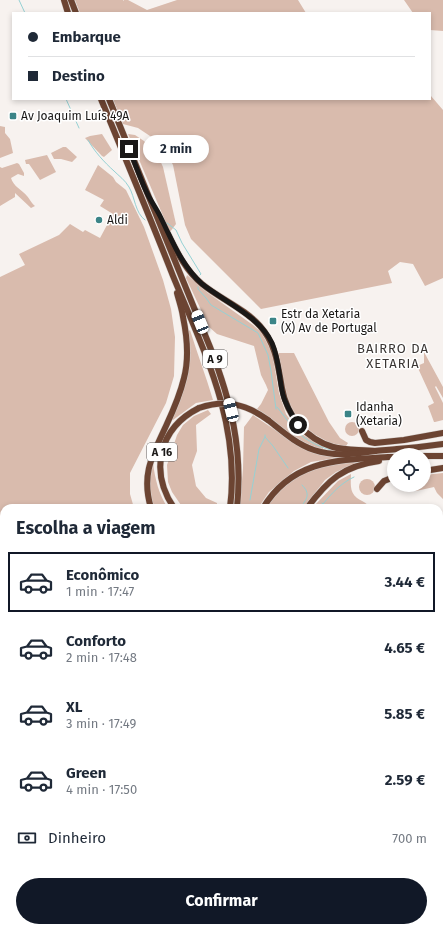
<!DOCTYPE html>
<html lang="pt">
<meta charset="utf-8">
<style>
:root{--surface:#fff;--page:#f6f6f7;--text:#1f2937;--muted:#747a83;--line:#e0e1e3;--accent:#111827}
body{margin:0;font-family:"Fira Sans",sans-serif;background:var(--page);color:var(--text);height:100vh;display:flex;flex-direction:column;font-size:15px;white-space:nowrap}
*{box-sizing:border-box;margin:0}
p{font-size:13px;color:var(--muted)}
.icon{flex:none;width:22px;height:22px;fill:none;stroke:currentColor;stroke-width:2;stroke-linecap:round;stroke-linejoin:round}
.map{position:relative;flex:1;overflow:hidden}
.details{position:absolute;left:0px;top:504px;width:443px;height:428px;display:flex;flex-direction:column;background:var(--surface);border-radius:12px 12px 0 0;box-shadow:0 2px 6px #0003}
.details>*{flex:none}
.banner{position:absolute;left:12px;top:12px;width:419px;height:88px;border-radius:0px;box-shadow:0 2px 6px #0003;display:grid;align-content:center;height:88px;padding:0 16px;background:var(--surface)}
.tools{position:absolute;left:387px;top:448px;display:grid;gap:8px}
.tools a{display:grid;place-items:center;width:44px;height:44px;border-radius:50%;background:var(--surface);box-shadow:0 2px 6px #0003;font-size:20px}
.end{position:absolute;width:18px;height:18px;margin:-9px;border:5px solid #1a1817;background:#fff;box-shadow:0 0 0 2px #fff}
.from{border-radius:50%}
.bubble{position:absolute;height:28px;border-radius:14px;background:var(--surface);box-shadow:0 2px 6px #0003;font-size:13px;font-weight:700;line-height:28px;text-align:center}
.car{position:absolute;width:12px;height:24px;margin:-12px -6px;border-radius:5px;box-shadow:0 0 3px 1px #0007;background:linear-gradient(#fff 24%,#345 0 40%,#fff 0 76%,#345 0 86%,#fff 0)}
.banner b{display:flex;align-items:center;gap:14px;height:38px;font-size:15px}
.banner b+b{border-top:1px solid var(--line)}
.banner i{width:10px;height:10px;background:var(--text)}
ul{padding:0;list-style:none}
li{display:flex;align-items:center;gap:12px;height:60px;margin:0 8px 6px;padding:0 8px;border:2px solid transparent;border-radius:0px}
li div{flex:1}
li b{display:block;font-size:15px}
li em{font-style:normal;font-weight:700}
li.selected{border-color:var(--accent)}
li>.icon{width:36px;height:36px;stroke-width:1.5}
h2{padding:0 16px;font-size:18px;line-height:48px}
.pay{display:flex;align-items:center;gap:10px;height:44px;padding:0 16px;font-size:15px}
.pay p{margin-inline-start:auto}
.button{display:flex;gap:8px;margin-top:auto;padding:8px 16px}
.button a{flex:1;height:46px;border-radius:24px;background:var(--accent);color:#fff;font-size:16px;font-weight:700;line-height:46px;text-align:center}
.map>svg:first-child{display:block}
.green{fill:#d9bbad}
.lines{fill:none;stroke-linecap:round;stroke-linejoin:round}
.stream{stroke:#95d1d4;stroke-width:1}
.river{stroke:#95d1d4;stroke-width:5.5}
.major-casing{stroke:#d4cfcc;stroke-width:6}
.highway-casing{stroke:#d4cfcc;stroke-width:7}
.major{stroke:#805d4d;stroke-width:5.5}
.highway{stroke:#6c4432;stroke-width:6}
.highway-bridge-casing{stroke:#d4cfcc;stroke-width:7;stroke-linecap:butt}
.highway-bridge{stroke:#6c4432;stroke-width:6}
.route{stroke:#1a1817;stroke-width:5}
.poi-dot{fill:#3b8487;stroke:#fff;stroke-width:1.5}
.labels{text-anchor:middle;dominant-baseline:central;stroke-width:3;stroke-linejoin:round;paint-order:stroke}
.shield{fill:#fff;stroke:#5f5d5d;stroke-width:1}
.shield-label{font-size:11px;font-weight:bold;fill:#1a1817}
.poi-label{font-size:12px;fill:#1a1817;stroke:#fff;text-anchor:start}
.neighbourhood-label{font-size:13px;letter-spacing:1px;fill:#3a3634;stroke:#fff}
</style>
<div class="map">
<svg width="443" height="932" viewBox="0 0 443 932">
<rect width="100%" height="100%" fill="#f7f2ef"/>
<g class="green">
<polygon points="75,0 123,0 123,1 124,0 128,0 147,10 177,0 298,0 306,13 80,13"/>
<polygon points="404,0 443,0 443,31 430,30 430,13 413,13"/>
<polygon points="430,96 431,96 443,110 443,278 425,286 413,264 400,262 388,271 392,283 261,309 191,239 185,225 173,165 162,144 138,128 123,124 113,99 360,99 361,100 364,99 430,99"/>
<polygon points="0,126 5,127 5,133 10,139 13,153 0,158"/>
<polygon points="102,134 112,150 104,157 102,156 85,138 90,136"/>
<polygon points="128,134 135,135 144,141 158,156 163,167 176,224 170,232"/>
<polygon points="63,147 66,147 77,157 72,162 61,159 54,159 51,153"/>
<polygon points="47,155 56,172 40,180 29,164 26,164 25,160"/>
<path d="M17,163L19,164L24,173V176L18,174L11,178C13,186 22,190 27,196C30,199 31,203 35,206L31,208L15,193V197L0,206V167L2,168Z"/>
<polygon points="98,165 113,177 116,182 126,190 144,227 163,280 171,309 175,337 174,376 166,403 130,473 130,494 134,508 4,508 4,724 0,722 0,277 25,265 19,254 59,235 70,224 83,232 85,230 100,238 113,214 100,206 104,200 85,190"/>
<path d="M187,275L208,293L253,325L261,332L272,352L279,393L286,414L293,424L305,436L323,446V450C308,445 293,437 281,427C273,421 266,415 257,409L261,404L268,390L266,385L261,375L254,346L217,334L209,327L186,278Z"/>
<path d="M190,330C197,353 206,376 213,400L196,403L173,420L171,419L189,357V331Z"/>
<polygon points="424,352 443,387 443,398 436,386 435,387 443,403 443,420 435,422 434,422 428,406 434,403 417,366 424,363"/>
<polygon points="278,353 294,353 329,422 340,438 348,443 346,446 330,443 314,434 300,422 291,409 286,394"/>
<polygon points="208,410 211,414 196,425 197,451 192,465 196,486 206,498 217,503 217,508 183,508 172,492 168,482 167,465 177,435 183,425 194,416"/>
<polygon points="253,415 299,446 336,458 311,462 294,471 269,492 258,508 240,508 243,468 244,427"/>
<circle cx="352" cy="429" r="7"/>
<polygon points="353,462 355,464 336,472 325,480 303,508 266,508 271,500 284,487 299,475 327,464"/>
<path d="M153,463C155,479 159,495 168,508H153C148,492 148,480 153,463Z"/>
<polygon points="443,473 443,499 437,493 434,487 416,491 410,485 424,485 424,475"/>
<path d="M351,474C351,482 349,492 357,498C364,503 364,500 370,508H312L338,481Z"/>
<circle cx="367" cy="487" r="8"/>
<polygon points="439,850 443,855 443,899 439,895"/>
<polygon points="4,851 4,928 21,928 21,932 0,932 0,855"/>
<polygon points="305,928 393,928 393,932 311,932"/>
</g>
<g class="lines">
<g class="stream">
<polyline points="19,0 25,13"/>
<polyline points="66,99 79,128"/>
<path d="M88,140C94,151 104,162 114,171C119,176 125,180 129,187C135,197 135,213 145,220"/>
<polyline points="167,223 176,230 182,243 201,274 200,275"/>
<polyline points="198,287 198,289 206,298 211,305 258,333 268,355 271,371 276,409"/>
<path d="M277,407C282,413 286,419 291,425C301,438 316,446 331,450"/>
<polyline points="265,435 265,437 273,446 288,468"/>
<polyline points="250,500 259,449 265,437"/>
<path d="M323,504C332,493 341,483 354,477"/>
<path d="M300,508C307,499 311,494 302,485"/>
<polyline points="320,508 323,504 322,503"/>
</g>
<polyline class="river" points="353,928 359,932"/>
<g class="major-casing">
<g id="major">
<polyline points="0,723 4,725"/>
<polyline points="85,928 86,932"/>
<polyline points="283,928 289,932"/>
</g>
</g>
<g class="highway-casing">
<g id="highway">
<polyline points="64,0 68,13"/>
<polyline points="71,0 76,13"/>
<path d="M101,99C125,158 150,217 173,276C204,351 241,424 230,508"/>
<path d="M109,99L210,347C231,401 243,449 237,508"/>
<path d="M168,234C177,252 186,271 202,284C220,299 244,308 260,326C276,344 278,366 282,388C287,416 306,439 333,447C347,451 361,449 375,451"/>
<path d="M268,420C282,431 296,444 314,450C335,457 354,454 375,451C382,450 390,450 397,449C412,448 428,446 443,444"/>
<polyline points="362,431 366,440 370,442 375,443 404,440 443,433"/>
<polyline points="424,456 443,456"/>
<polyline points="424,471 443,468"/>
<polyline points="377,489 384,481 394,477"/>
<path d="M151,508C141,475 152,456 166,426C173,411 180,395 184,378C189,359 187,336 183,317C182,309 179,301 177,293"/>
<path d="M174,508C149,471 159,428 199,408"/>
<path d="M263,508C292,460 337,460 388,457H394"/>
<path d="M307,508C328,480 343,466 379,461"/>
<polyline points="0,836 4,832"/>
<polyline points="0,850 4,846"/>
</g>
</g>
<use href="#major" class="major"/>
<use href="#highway" class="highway"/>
<g class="highway-bridge-casing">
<path id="highway-bridge" d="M199,408C226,399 246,404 268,420"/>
</g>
<use href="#highway-bridge" class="highway-bridge"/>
</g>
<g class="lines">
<path class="route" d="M129,149C136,165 141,182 149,197C153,204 157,210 160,216C172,240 181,265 202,284C225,302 259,316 272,343C279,359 279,378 283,395C286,406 292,415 298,425"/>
</g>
<g class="poi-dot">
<rect x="9" y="112" width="8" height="8" rx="2"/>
<circle cx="99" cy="220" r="4"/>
<rect x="269" y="317" width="8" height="8" rx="2"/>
<rect x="344" y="410" width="8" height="8" rx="2"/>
</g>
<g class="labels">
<g class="shield">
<rect x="203" y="350" width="24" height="18" rx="3"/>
<rect x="147" y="443" width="30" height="18" rx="3"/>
</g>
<g class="shield-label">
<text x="215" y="359">A 9</text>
<text x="162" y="452">A 16</text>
</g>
<g class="poi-label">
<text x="21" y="116">Av Joaquim Luís 49A</text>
<text x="107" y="220">Aldi</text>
<text x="281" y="314">Estr da Xetaria<tspan x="281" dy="14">(X) Av de Portugal</tspan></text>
<text x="356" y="407">Idanha<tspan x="356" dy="14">(Xetaria)</tspan></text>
</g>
<g class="neighbourhood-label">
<text x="393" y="348">BAIRRO DA<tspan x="393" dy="15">XETARIA</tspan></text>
</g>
</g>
</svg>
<div class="tools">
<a><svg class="icon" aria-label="locate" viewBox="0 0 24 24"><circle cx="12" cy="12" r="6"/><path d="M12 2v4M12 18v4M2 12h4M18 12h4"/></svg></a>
</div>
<i class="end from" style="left:298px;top:425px"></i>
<i class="end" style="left:129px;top:149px"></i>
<div class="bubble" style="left:143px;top:135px;width:66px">2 min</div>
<i class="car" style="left:200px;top:322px;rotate:338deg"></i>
<i class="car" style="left:231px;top:410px;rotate:346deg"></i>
<div class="banner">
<b><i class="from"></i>Embarque</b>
<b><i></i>Destino</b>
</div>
<section class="details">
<h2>Escolha a viagem</h2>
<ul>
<li class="selected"><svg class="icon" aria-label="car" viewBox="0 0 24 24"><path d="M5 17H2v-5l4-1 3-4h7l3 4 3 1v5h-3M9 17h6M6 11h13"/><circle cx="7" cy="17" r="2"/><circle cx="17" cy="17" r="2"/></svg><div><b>Econômico</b><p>1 min · 17:47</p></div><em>3.44 €</em></li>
<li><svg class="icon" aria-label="car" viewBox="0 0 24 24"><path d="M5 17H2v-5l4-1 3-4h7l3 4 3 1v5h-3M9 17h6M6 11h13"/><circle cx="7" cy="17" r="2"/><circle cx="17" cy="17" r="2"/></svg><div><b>Conforto</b><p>2 min · 17:48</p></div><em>4.65 €</em></li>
<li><svg class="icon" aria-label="car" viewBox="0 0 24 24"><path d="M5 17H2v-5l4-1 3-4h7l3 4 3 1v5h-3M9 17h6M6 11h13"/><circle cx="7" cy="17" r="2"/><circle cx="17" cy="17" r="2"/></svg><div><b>XL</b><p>3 min · 17:49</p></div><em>5.85 €</em></li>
<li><svg class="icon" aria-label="car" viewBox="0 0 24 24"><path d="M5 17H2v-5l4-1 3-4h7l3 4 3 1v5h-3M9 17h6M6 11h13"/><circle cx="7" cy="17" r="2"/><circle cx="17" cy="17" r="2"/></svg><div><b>Green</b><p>4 min · 17:50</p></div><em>2.59 €</em></li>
</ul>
<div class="pay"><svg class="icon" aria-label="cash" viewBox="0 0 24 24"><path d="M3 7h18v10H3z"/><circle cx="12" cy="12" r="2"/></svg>Dinheiro<p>700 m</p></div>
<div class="button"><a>Confirmar</a></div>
</section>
</div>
